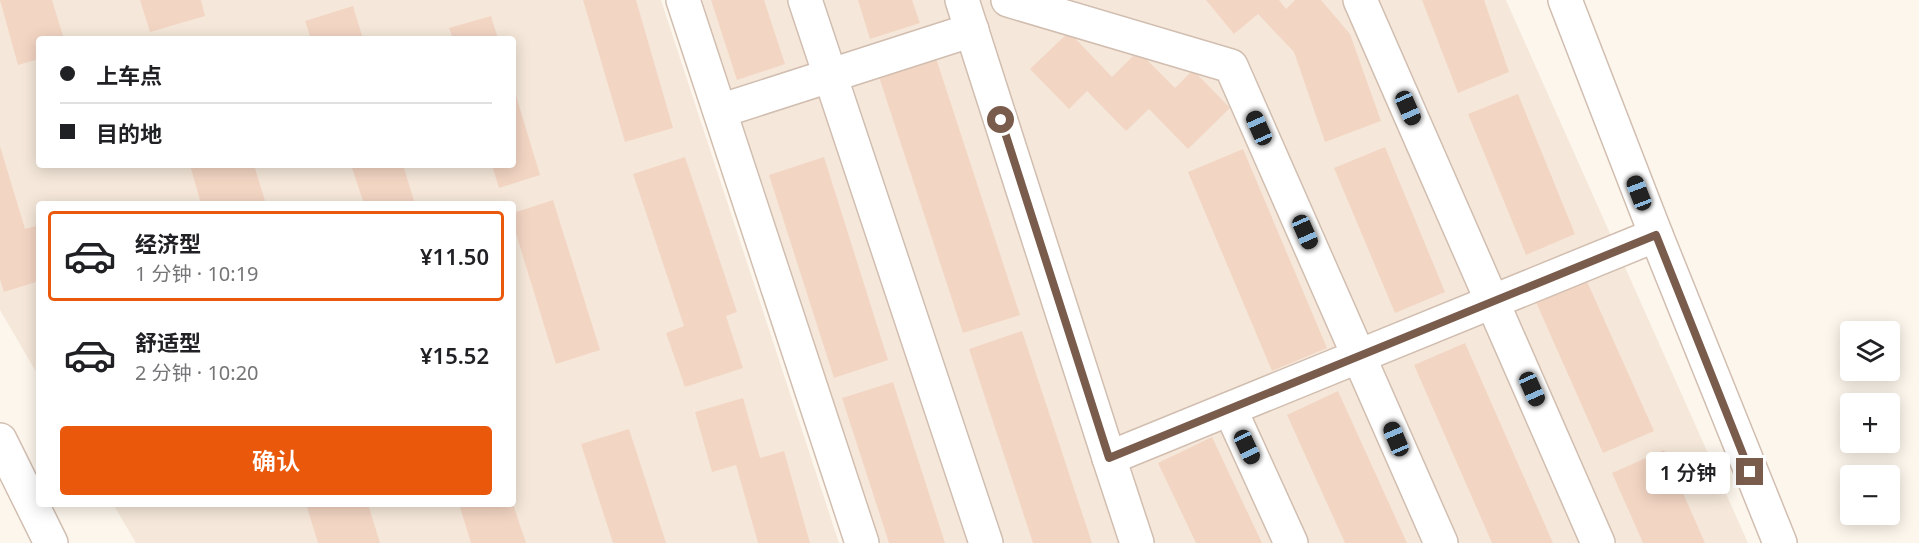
<!DOCTYPE html>
<html lang="zh">
<meta charset="utf-8">
<style>
:root{--surface:#fff;--page:#f2f2f2;--text:#202124;--muted:#757577;--line:#e0e0e0;--accent:#ea580c}
body{margin:0;font-family:"Noto Sans","Noto Sans SC",sans-serif;background:var(--page);color:var(--text);height:100vh;display:flex;flex-direction:column;font-size:22px;white-space:nowrap}
*{box-sizing:border-box;margin:0}
p{font-size:20px;color:var(--muted)}
.icon{flex:none;width:33px;height:33px;fill:none;stroke:currentColor;stroke-width:2;stroke-linecap:round;stroke-linejoin:round}
.map{position:relative;flex:1;overflow:hidden}
.sheet{position:absolute;left:36px;top:201px;width:480px;height:306px;display:flex;flex-direction:column;background:var(--surface);border-radius:6px;box-shadow:0 3px 15px #0003}
.sheet>*{flex:none}
.hud{position:absolute;left:36px;top:36px;width:480px;height:132px;border-radius:6px;box-shadow:0 3px 15px #0003;display:grid;align-content:center;height:132px;padding:0 24px;background:var(--surface)}
.controls{position:absolute;left:1840px;top:321px;display:grid;gap:12px}
.controls a{display:grid;place-items:center;width:60px;height:60px;border-radius:6px;background:var(--surface);box-shadow:0 3px 15px #0003;font-size:30px}
.end{position:absolute;width:27px;height:27px;margin:-14px;border:8px solid #7a5c4d;background:#fff;box-shadow:0 0 0 3px #fff}
.from{border-radius:50%}
.bubble{position:absolute;height:42px;border-radius:6px;background:var(--surface);box-shadow:0 3px 15px #0003;font-size:20px;font-weight:600;line-height:42px;text-align:center}
.car{position:absolute;width:18px;height:36px;margin:-18px -9px;border-radius:8px;box-shadow:0 0 4px 2px #0007;background:linear-gradient(#222 24%,#8ab4d8 0 40%,#222 0 76%,#8ab4d8 0 86%,#222 0)}
.hud b{display:flex;align-items:center;gap:21px;height:57px;font-size:22px}
.hud b+b{border-top:2px solid var(--line)}
.hud i{width:15px;height:15px;background:var(--text)}
ul{padding:10px 0 0;list-style:none}
li{display:flex;align-items:center;gap:18px;height:90px;margin:0 12px 9px;padding:0 12px;border:3px solid transparent;border-radius:6px}
li div{flex:1}
li b{display:block;font-size:22px}
li em{font-style:normal;font-weight:600}
li.active{border-color:var(--accent)}
li>.icon{width:54px;height:54px;stroke-width:1.5}
.button{display:flex;gap:12px;margin-top:auto;padding:12px 24px}
.button a{flex:1;height:69px;border-radius:6px;background:var(--accent);color:#fff;font-size:24px;font-weight:600;line-height:69px;text-align:center}
.map>svg:first-child{display:block}
.residential{fill:#f5e8da;fill-rule:evenodd}
.building{fill:#f3d5c3}
.lines{fill:none;stroke-linecap:round;stroke-linejoin:round}
.minor-casing{stroke:#d1beb0;stroke-width:36}
.minor{stroke:#fff;stroke-width:33}
.route{stroke:#7a5c4d;stroke-width:8}
</style>
<div class="map">
<svg width="1919" height="543" viewBox="0 0 1919 543">
<rect width="100%" height="100%" fill="#fdf6ec"/>
<g class="residential">
<path d="M0,0H661L839,543H136L113,504H513V204H39V377L0,310ZM39,39H513V165H39Z"/>
<polygon points="673,0 1506,0 1748,543 853,543"/>
</g>
<g class="building">
<polygon points="0,0 52,0 64,39 39,39 39,59 18,65"/>
<polygon points="140,0 201,0 205,16 150,32"/>
<polygon points="583,0 636,0 673,128 625,142"/>
<polygon points="711,0 764,0 785,64 737,80"/>
<polygon points="858,0 912,0 920,23 870,39"/>
<polygon points="1206,0 1279,0 1286,9 1295,0 1321,0 1350,34 1381,121 1325,142 1294,52 1258,14 1234,34"/>
<polygon points="1422,0 1484,0 1509,72 1458,93"/>
<polygon points="353,6 363,39 311,39 305,21"/>
<polygon points="491,16 498,39 453,39 449,28"/>
<polygon points="1069,32 1112,77 1138,51 1175,88 1193,70 1230,108 1188,149 1149,109 1126,131 1087,91 1069,109 1030,69"/>
<polygon points="935,55 1020,315 963,333 878,74"/>
<polygon points="514,89 540,175 499,188 492,165 513,165"/>
<polygon points="1518,94 1575,234 1526,255 1468,114"/>
<polygon points="0,146 25,229 39,225 39,281 4,292 0,279"/>
<polygon points="1385,147 1445,292 1395,313 1334,168"/>
<polygon points="1243,149 1327,348 1272,371 1188,172"/>
<polygon points="685,157 737,312 726,316 743,368 685,387 666,333 684,326 633,174"/>
<polygon points="824,157 888,360 834,378 769,175"/>
<polygon points="190,165 254,165 266,204 201,204"/>
<polygon points="351,165 403,165 415,204 364,204"/>
<polygon points="553,200 600,350 556,364 513,224 513,213"/>
<polygon points="1585,277 1654,431 1603,453 1535,300"/>
<polygon points="1022,331 1092,543 1033,543 969,349"/>
<polygon points="1465,343 1553,543 1492,543 1414,365"/>
<polygon points="893,382 945,543 889,543 842,398"/>
<polygon points="1338,391 1407,543 1345,543 1287,415"/>
<polygon points="743,398 760,458 784,451 810,543 758,543 736,465 712,472 695,412"/>
<polygon points="629,429 666,543 613,543 581,444"/>
<polygon points="1212,437 1262,543 1196,543 1158,463"/>
<polygon points="1664,450 1705,543 1643,543 1612,473"/>
<polygon points="306,504 368,504 380,543 318,543"/>
<polygon points="459,504 513,504 526,543 471,543"/>
</g>
<g class="lines">
<g class="minor-casing">
<g id="minor">
<polyline points="683,0 862,543"/>
<polyline points="805,0 986,543"/>
<polyline points="962,0 1109,458 1656,235"/>
<polyline points="1008,0 1231,66 1441,543"/>
<polyline points="1360,0 1598,543"/>
<polyline points="1565,0 1656,235 1780,543"/>
<polyline points="720,111 972,30"/>
<polyline points="1230,409 1291,543"/>
<polyline points="0,440 51,543"/>
<polyline points="1109,458 1137,543"/>
</g>
</g>
<use href="#minor" class="minor"/>
</g>
<g class="lines">
<polyline class="route" points="1001,120 1109,458 1656,235 1750,472"/>
</g>
</svg>
<div class="controls">
<a><svg class="icon" aria-label="layers" viewBox="0 0 24 24"><path d="M12 4l9 5-9 5-9-5zM3 14l9 5 9-5"/></svg></a>
<a>+</a>
<a>−</a>
</div>
<i class="end from" style="left:1001px;top:120px"></i>
<i class="end" style="left:1750px;top:472px"></i>
<div class="bubble" style="left:1646px;top:452px;width:84px">1 分钟</div>
<i class="car" style="left:1408px;top:108px;rotate:156deg"></i>
<i class="car" style="left:1259px;top:128px;rotate:336deg"></i>
<i class="car" style="left:1639px;top:193px;rotate:339deg"></i>
<i class="car" style="left:1305px;top:232px;rotate:156deg"></i>
<i class="car" style="left:1532px;top:389px;rotate:156deg"></i>
<i class="car" style="left:1396px;top:439px;rotate:337deg"></i>
<i class="car" style="left:1247px;top:447px;rotate:155deg"></i>
<div class="hud">
<b><i class="from"></i>上车点</b>
<b><i></i>目的地</b>
</div>
<section class="sheet">
<ul>
<li class="active"><svg class="icon" aria-label="car" viewBox="0 0 24 24"><path d="M5 17H2v-5l4-1 3-4h7l3 4 3 1v5h-3M9 17h6M6 11h13"/><circle cx="7" cy="17" r="2"/><circle cx="17" cy="17" r="2"/></svg><div><b>经济型</b><p>1 分钟 · 10:19</p></div><em>¥11.50</em></li>
<li><svg class="icon" aria-label="car" viewBox="0 0 24 24"><path d="M5 17H2v-5l4-1 3-4h7l3 4 3 1v5h-3M9 17h6M6 11h13"/><circle cx="7" cy="17" r="2"/><circle cx="17" cy="17" r="2"/></svg><div><b>舒适型</b><p>2 分钟 · 10:20</p></div><em>¥15.52</em></li>
</ul>
<div class="button"><a>确认</a></div>
</section>
</div>
